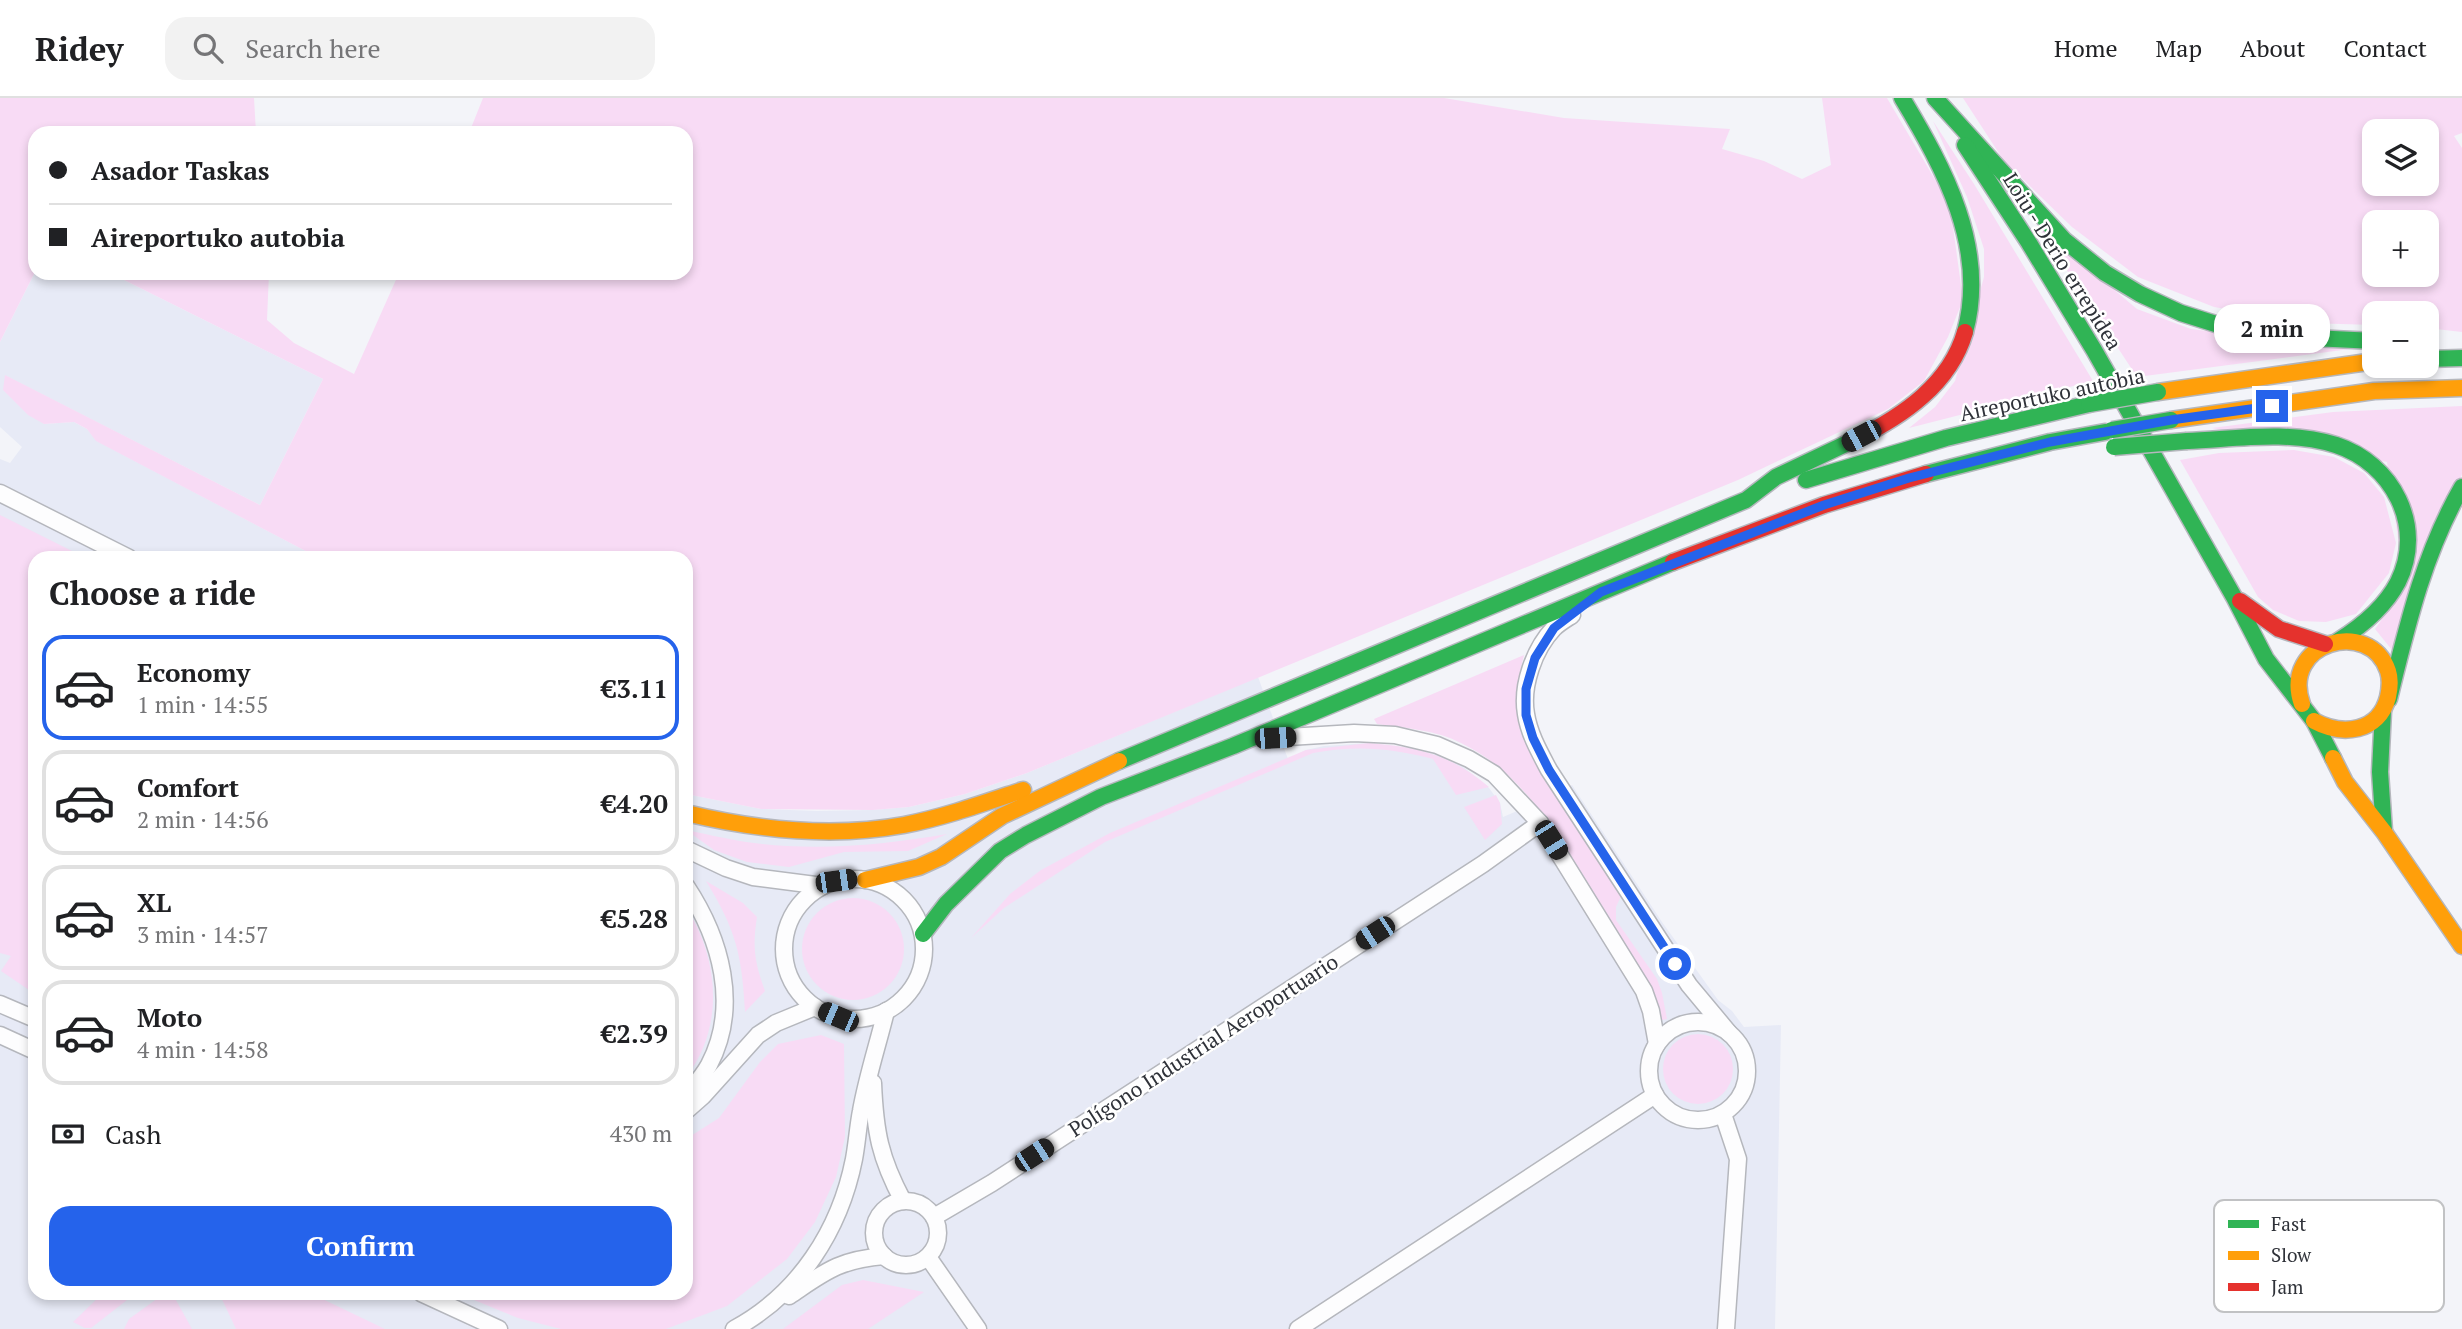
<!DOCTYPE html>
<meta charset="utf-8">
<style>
:root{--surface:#fff;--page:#f2f2f2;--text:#202124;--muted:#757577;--line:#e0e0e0;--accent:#2563eb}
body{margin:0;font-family:"PT Serif",serif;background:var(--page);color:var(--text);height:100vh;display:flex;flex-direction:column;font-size:26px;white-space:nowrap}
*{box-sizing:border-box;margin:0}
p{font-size:23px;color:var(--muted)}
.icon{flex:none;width:38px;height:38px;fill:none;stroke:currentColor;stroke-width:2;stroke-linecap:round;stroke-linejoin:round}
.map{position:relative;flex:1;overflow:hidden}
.panel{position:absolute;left:28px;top:453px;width:665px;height:749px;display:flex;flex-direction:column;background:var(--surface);border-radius:21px;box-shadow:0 4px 10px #0003}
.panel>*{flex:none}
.hud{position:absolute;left:28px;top:28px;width:665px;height:154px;border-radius:21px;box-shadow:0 4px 10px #0003;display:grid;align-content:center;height:154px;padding:0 21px;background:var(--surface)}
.fabs{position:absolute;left:2362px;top:21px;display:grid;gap:14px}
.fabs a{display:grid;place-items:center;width:77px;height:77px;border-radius:14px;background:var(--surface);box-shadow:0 4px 10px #0003;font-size:35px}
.end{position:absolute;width:32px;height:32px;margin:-16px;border:9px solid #2563eb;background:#fff;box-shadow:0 0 0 4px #fff}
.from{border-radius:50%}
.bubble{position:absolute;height:49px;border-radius:21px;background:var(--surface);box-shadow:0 4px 10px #0003;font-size:23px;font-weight:700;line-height:49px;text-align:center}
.car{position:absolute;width:21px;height:42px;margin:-21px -10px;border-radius:9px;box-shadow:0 0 5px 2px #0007;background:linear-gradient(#222 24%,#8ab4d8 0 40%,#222 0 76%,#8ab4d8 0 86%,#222 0)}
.hud b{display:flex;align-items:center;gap:24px;height:66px;font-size:26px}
.hud b+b{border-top:2px solid var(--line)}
.hud i{width:18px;height:18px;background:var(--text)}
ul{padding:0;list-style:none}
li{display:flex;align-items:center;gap:21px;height:105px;margin:0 14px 10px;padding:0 7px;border:4px solid var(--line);border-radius:21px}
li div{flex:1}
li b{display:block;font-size:26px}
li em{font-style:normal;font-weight:700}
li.selected{border-color:var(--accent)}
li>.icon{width:63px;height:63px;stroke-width:1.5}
h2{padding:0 21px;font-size:32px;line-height:84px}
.pay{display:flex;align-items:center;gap:18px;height:77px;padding:0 21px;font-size:26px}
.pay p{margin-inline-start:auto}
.action{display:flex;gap:14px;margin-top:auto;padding:14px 21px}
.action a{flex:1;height:80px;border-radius:21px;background:var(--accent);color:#fff;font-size:28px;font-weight:700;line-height:80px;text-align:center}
header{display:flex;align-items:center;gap:42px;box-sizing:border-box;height:98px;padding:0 35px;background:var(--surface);border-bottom:2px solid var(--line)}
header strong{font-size:33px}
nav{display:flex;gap:38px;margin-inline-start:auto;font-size:24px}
.search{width:490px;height:63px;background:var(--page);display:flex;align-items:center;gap:18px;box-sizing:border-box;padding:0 24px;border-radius:21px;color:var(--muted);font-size:26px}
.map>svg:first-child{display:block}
.built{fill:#e7eaf6}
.green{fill:#f8dbf5;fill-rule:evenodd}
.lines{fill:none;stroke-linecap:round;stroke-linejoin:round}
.street-casing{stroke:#b5b7bd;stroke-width:19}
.fast-casing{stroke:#b5b7bd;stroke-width:19}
.slow-casing{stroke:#b5b7bd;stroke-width:19}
.jam-casing{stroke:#b5b7bd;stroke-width:19}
.street{stroke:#fdfdfe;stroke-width:16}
.fast{stroke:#30b455;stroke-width:16}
.slow{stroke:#ff9f0a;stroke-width:16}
.jam{stroke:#e5322d;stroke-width:16}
.fast-bridge-casing{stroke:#b5b7bd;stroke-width:19;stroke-linecap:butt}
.fast-bridge{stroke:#30b455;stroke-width:16}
.route{stroke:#2563eb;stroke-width:9}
.labels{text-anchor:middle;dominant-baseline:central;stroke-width:5;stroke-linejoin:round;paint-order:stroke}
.street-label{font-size:21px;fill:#2f3239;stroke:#fff}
.key{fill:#fff;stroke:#c1c2c4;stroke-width:2}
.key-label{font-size:19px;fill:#2f3239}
</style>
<header>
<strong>Ridey</strong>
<div class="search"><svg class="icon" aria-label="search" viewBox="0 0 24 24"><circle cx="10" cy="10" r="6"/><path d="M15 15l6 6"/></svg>Search here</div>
<nav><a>Home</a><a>Map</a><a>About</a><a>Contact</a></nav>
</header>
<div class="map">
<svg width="2462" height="1231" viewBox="0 0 2462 1231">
<rect width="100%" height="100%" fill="#f3f4f9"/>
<polygon class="built" points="35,174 110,175 323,281 260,407 6,278 44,326 74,324 87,331 97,343 319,460 35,460 35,1195 686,1195 686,696 761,711 817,713 872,712 909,709 965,696 1027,675 1258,579 1288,661 1306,652 1324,648 1369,645 1409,650 1441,658 1462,668 1489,690 1500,705 1503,719 1555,697 1572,687 1662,824 1718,902 1732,913 1744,929 1781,927 1775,1231 0,1231 0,361 10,365 22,349 0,329 0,244"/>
<g class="green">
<polygon points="0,0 254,0 256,35 35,35 35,174 0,244"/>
<polygon points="483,0 1444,0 1564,20 1730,31 1722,51 1764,63 1802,81 1831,67 1822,0 1887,0 1950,107 1963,202 1948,239 1924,283 1888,311 1738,382 1027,675 965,696 909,709 873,712 761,711 686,696 686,460 353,460 348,458 340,460 319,460 96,343 87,331 74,324 44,326 28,317 3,292 5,277 260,407 323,281 110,175 269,175 267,222 294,245 354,276 399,175 686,175 686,35 469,35"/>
<path d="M1963,0H2462V35L2454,38L2462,50V234L2427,230V215H2375V227L2306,225L2214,209L2138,179L2072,129L2004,63ZM2375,33H2427V86H2375ZM2375,124H2427V177H2375Z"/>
<polygon points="1933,23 1974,86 2093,283 1909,330 1935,309 1955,283 1984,179 1984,151 1967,99"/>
<polygon points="2032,119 2081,164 2137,211 2191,231 2350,251 2137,279"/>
<polygon points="2462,308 2462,376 2392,552 2375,531 2405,489 2387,364 2212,330 2333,314"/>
<polygon points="2294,352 2334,359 2364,375 2384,399 2396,445 2389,475 2356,516 2326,524 2299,523 2273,512 2258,499 2180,362 2219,355"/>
<polygon points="0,417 86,460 35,460 35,896 1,873 11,858 0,855"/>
<path d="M1524,557L1519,579L1516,607L1521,630L1530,656L1544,681L1622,796L1616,809V822L1657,881L1662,895L1667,921L1658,923L1651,893L1639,869C1620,838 1601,808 1583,777C1550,725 1519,673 1461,645C1436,632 1405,630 1377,626L1374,621Z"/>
<path d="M1369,645C1418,649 1452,657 1489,689L1456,697L1433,661C1390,650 1358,647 1313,655L1105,744L1004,810L971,840L1010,796L1041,772L1110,735L1306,652Z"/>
<polygon points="1496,697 1500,705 1502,726 1485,742 1464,709"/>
<path d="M686,732C719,739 753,747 787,748C841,751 894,745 947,736L908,753L844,754L789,769L747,764L714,752Z"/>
<path d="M706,783L743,805L757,819C752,850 755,865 765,893L745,914C742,857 736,832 706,783Z"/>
<circle cx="853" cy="851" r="51"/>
<path d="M686,809C719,861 725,929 686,979Z"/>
<circle cx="1698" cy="971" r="35"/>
<polygon points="821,937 844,946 845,1039 836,1079 815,1124 787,1161 727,1208 666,1231 561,1231 518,1220 457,1195 686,1195 686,1041 719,1020 760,964 778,946"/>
<polygon points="863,1182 924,1194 868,1231 783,1231 842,1187"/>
<polygon points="103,1195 136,1195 91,1230 85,1230 73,1224"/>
<polygon points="165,1195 172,1195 192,1231 124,1231 129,1221"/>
<polygon points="219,1195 310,1195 385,1231 236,1231"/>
</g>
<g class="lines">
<g class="street-casing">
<g id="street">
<polyline points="0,395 129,460"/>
<path d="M1572,517C1566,521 1559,525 1554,530C1534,551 1521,588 1526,616C1529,636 1540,655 1549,672L1689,887L1729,935"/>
<polyline points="1272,640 1354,635 1395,637 1437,647 1469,661 1494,676 1540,725 1644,893 1651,913 1657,946"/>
<polyline points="686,751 726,770 753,779 823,788"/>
<circle cx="854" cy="851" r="70"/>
<path d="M686,788C721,841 740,908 709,967C703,978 694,988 686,998"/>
<polyline points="0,906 35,921"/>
<circle cx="1698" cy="973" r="49"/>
<polyline points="0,937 35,953"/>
<path d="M873,985C875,1034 880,1060 903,1103"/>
<polyline points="686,1013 703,998 758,937 776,925 815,909"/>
<polyline points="1723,1016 1738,1061 1726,1231"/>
<circle cx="906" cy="1135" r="32"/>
<polyline points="934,1119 992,1085 1483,766 1540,725"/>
<polyline points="928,1159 978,1231"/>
<polyline points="421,1195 499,1231"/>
<path d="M789,1198C825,1174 838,1162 884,1158"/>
<path d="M734,1231C799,1196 840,1132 854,1061C857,1045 858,1028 861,1013C867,979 878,946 886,913"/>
<polyline points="1298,1231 1655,997"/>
</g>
</g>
<g class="fast-casing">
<g id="fast">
<path d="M1902,0C1944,70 1988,150 1965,234"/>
<polyline points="1935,0 2064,142 2105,175 2140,196 2181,215 2222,228 2270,238 2375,243"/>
<polyline points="1965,47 2029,145 2094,252 2234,499 2266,561 2314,623 2333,660"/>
<polyline points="2427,261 2462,260"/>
<path d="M2187,343C2236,341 2288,332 2336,347C2392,365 2426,428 2398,484C2385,509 2362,528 2338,543"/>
<polyline points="1926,376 2050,344 2105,334"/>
<polyline points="1806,382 1946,340 2089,306"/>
<path d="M2389,601C2407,528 2424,455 2462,389"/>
<polyline points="2383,613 2380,674 2384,733"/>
<polyline points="1119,663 1746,402 1776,379 1856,341"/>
<polyline points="923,836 946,806 1000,753 1026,737 1101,699 1233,648 1673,464"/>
</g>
</g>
<g class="slow-casing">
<g id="slow">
<polyline points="2158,294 2375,263"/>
<polyline points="2171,322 2374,293 2462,290"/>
<path d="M2302,606C2280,544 2370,519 2388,573C2391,582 2390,590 2388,599C2379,635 2342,638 2314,623"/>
<polyline points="2333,660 2345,684 2384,734 2462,848"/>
<path d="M686,715C757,732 832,740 904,727C945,719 984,705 1023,692"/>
<polyline points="865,782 919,769 941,759 1002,718 1119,663"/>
</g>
</g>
<g class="jam-casing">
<g id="jam">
<path d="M1856,341C1903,318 1950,286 1965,234"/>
<polyline points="1673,464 1824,407 1926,376"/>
<polyline points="2240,503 2279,531 2325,546"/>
</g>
</g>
<use href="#street" class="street"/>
<use href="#fast" class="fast"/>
<use href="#slow" class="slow"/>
<use href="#jam" class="jam"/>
<g class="fast-bridge-casing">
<g id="fast-bridge">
<polyline points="2089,306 2158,294"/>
<polyline points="2112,332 2171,322"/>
<polyline points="2114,349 2187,343"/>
</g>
</g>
<use href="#fast-bridge" class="fast-bridge"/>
</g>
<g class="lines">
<polyline class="route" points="1675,866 1549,672 1533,640 1526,617 1526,591 1535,560 1554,530 1601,494 1824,407 1909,380 2050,344 2171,322 2272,308"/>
</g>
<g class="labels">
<g class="street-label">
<text transform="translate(2063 163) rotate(58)">Loiu - Derio errepidea</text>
<text transform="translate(2052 296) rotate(-12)">Aireportuko autobia</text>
<text transform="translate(1203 947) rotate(-33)">Polígono Industrial Aeroportuario</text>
</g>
</g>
<rect x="2214" y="1102" width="230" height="112" rx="10" class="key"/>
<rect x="2228" y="1122" width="31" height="8" fill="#30b455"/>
<rect x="2228" y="1153" width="31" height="9" fill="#ff9f0a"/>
<rect x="2228" y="1185" width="31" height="8" fill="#e5322d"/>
<g class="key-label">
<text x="2271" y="1133">Fast</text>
<text x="2271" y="1164">Slow</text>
<text x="2271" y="1196">Jam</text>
</g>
</svg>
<div class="fabs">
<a><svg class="icon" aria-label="layers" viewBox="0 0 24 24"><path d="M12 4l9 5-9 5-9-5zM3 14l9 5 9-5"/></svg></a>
<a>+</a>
<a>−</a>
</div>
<i class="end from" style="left:1675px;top:866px"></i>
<i class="end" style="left:2272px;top:308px"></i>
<div class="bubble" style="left:2214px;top:206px;width:116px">2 min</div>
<i class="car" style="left:1861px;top:338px;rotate:242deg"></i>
<i class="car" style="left:1275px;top:640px;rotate:87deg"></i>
<i class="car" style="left:1551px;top:742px;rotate:148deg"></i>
<i class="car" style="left:836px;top:783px;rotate:82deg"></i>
<i class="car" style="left:1375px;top:835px;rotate:237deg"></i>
<i class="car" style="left:838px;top:919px;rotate:293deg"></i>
<i class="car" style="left:1034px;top:1057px;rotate:57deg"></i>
<div class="hud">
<b><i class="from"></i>Asador Taskas</b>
<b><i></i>Aireportuko autobia</b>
</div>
<section class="panel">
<h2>Choose a ride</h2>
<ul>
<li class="selected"><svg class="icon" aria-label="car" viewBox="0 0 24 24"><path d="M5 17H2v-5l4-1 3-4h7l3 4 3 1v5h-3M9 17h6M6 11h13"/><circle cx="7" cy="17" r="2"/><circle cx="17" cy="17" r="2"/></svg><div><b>Economy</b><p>1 min · 14:55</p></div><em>€3.11</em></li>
<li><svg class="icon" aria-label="car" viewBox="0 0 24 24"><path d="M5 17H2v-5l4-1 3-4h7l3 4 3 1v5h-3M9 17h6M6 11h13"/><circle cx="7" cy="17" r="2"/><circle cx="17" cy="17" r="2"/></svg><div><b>Comfort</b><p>2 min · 14:56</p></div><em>€4.20</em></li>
<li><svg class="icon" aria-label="car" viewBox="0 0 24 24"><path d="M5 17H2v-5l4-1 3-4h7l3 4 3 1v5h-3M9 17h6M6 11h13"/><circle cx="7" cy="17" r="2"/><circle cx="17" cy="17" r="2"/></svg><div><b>XL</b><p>3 min · 14:57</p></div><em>€5.28</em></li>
<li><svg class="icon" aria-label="car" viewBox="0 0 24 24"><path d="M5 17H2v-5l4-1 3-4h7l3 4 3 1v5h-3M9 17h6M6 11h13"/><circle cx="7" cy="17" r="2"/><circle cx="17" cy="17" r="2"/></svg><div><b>Moto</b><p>4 min · 14:58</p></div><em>€2.39</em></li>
</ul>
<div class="pay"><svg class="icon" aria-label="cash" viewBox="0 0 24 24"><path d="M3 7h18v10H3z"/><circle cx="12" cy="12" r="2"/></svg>Cash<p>430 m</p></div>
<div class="action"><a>Confirm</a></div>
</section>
</div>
